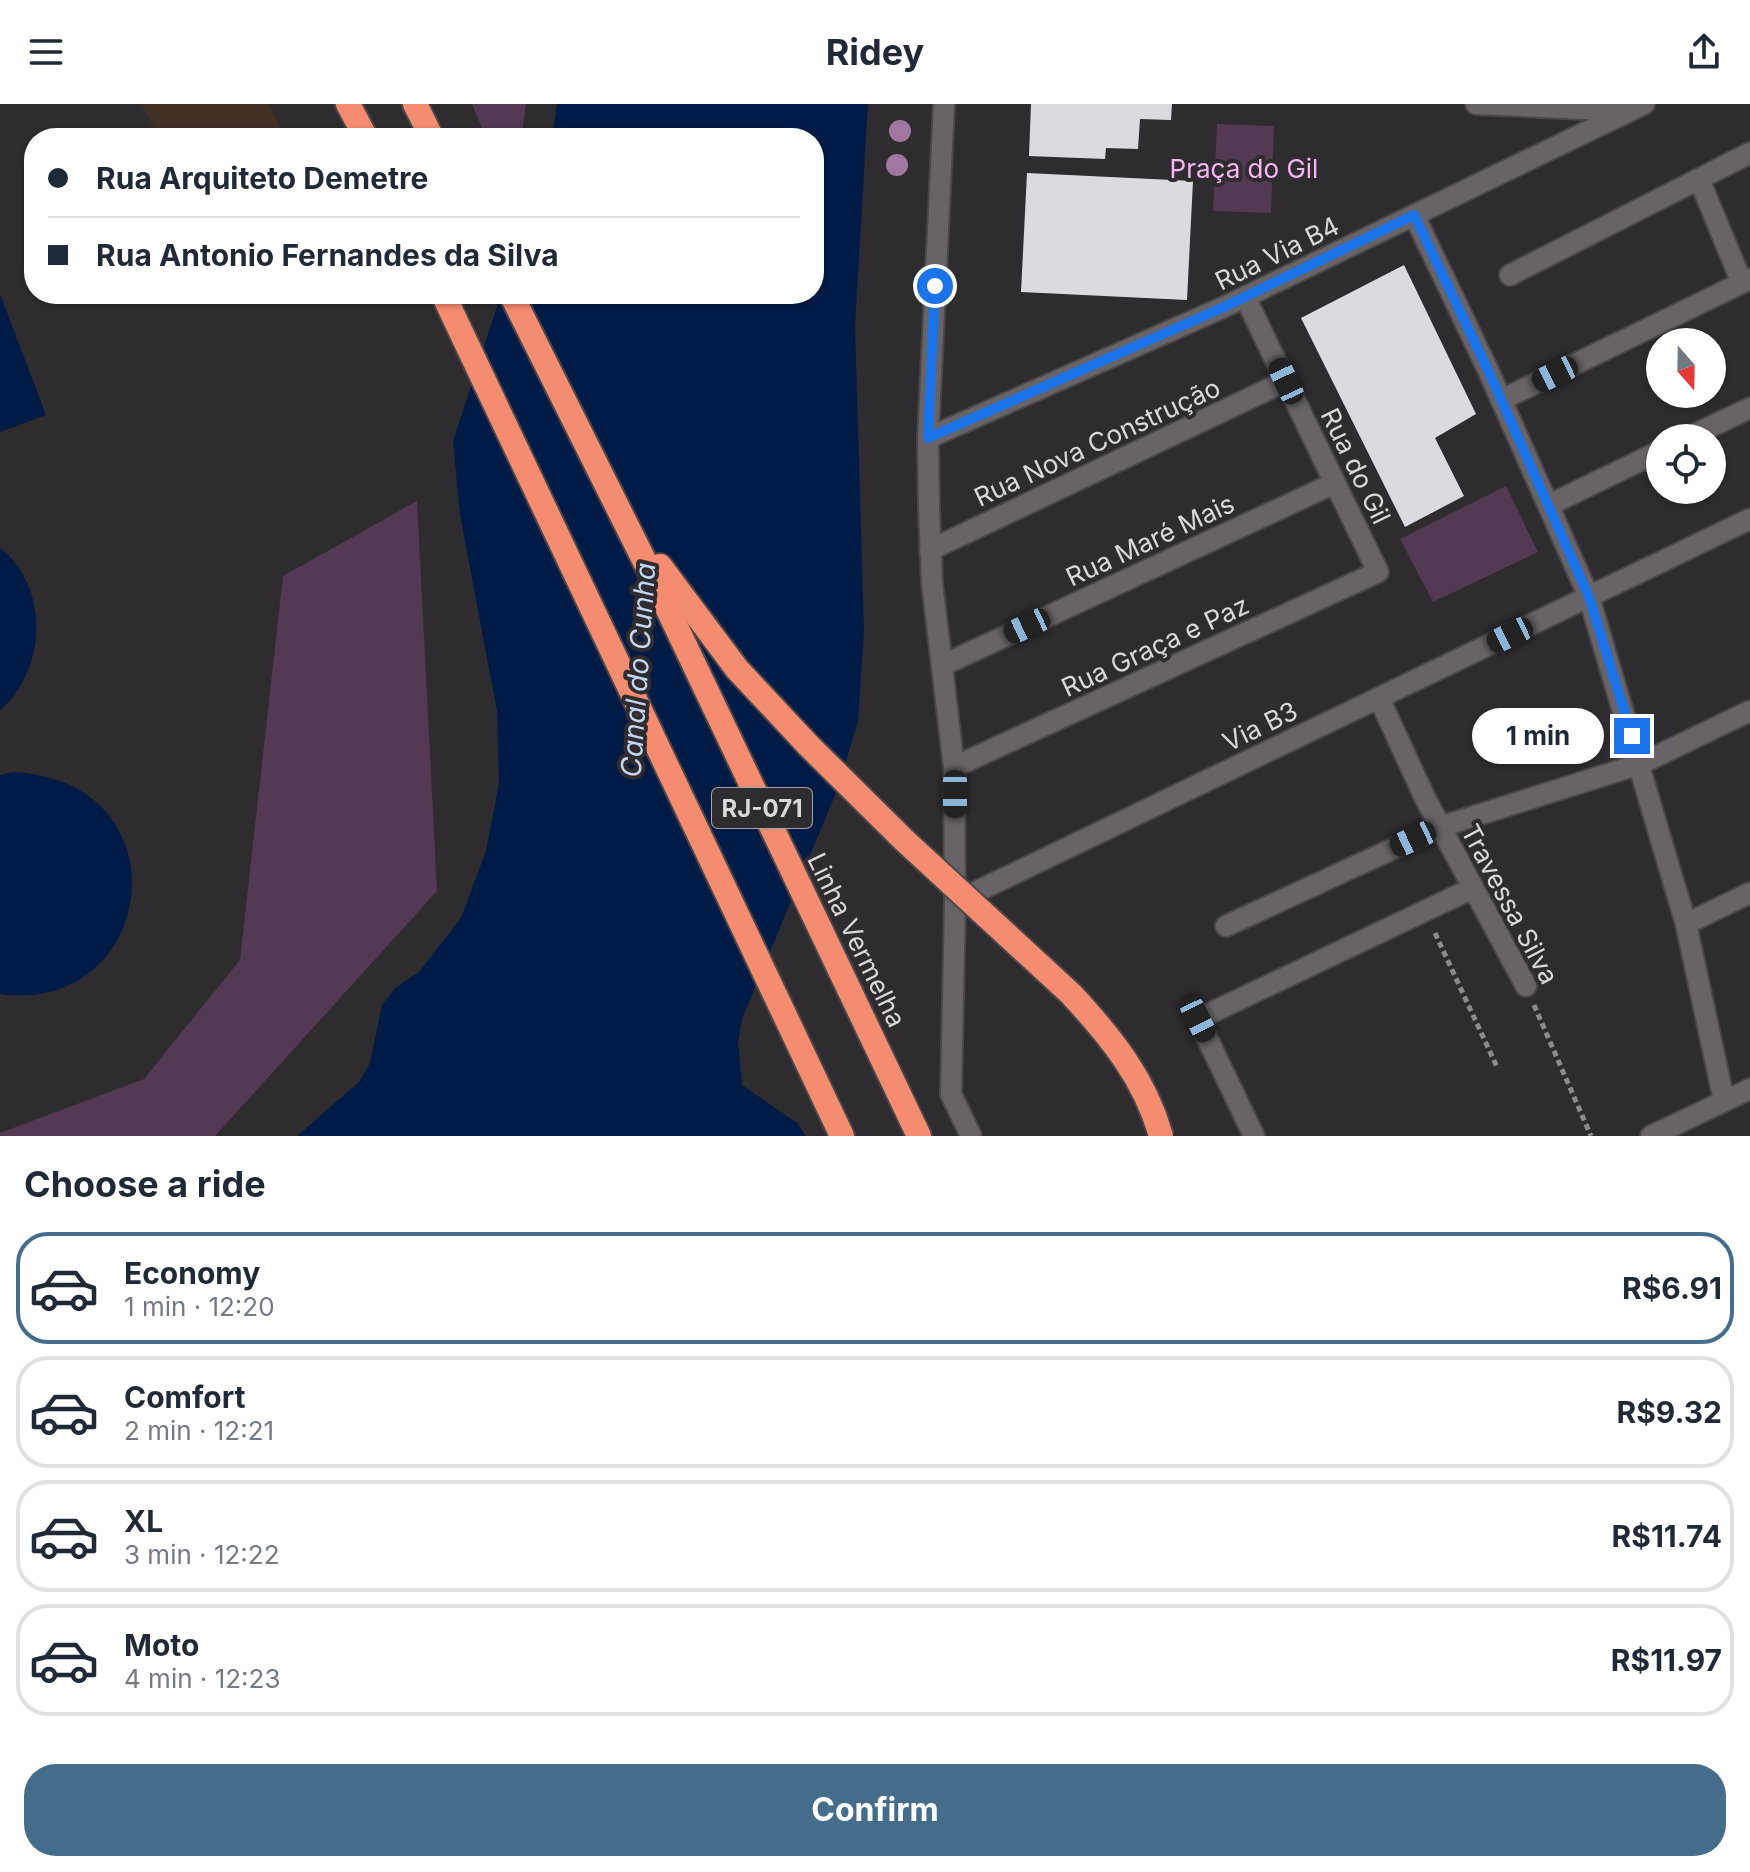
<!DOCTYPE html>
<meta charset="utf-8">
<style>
:root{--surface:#fff;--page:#f6f6f7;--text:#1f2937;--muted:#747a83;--line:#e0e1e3;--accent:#446d8c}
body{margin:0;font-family:Inter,sans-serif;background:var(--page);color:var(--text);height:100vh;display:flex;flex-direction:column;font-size:30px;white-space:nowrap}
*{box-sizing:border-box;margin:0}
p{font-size:26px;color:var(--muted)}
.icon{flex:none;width:44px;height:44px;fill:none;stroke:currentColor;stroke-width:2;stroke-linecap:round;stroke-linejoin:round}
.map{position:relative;height:1032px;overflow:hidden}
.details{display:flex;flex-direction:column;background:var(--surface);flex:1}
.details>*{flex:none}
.hud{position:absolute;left:24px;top:24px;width:800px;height:176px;border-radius:32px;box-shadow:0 2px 6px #0004;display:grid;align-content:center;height:176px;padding:0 24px;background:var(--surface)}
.needle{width:52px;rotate:160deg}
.buttons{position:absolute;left:1646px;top:224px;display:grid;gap:16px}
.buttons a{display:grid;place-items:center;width:80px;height:80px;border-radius:50%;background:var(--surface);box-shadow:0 2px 6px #0004;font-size:40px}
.end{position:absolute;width:36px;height:36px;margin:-18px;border:10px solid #1a73e8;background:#fff;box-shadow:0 0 0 4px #fff}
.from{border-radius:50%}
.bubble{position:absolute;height:56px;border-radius:28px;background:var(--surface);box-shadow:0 2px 6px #0004;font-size:26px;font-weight:700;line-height:56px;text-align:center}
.car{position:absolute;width:24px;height:48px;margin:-24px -12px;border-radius:10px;box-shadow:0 0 6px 2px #0007;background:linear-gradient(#222 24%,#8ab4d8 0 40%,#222 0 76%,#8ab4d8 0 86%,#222 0)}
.hud b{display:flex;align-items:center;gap:28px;height:76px;font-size:30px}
.hud b+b{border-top:2px solid var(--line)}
.hud i{width:20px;height:20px;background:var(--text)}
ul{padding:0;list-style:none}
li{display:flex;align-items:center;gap:24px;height:112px;margin:0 16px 12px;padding:0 8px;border:4px solid var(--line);border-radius:32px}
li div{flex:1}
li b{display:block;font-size:30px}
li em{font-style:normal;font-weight:700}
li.on{border-color:var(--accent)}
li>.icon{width:72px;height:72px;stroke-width:1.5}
h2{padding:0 24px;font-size:36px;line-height:96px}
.action{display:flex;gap:16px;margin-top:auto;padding:16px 24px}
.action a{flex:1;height:92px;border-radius:32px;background:var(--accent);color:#fff;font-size:32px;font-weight:700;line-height:92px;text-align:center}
header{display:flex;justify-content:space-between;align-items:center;height:104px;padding:0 24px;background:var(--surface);font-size:36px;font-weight:700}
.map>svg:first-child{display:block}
.industrial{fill:#423027}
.green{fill:#543952}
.water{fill:#011b47}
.building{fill:#dbdae0}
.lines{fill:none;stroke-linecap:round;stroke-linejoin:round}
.minor-casing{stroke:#4a474a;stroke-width:24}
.highway-casing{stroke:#4a474a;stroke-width:28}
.path{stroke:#8c8a8c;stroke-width:5;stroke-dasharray:6 4;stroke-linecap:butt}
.minor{stroke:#676366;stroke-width:20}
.highway{stroke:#f68c6f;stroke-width:24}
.highway-bridge-casing{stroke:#4a474a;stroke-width:28;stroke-linecap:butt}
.highway-bridge{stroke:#f68c6f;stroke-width:24}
.tree{fill:#a0779e}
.route{stroke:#1a73e8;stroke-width:10}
.labels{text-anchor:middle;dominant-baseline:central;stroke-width:8;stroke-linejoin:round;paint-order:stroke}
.shield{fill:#2f2c2f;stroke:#a7a4a7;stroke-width:2}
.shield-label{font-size:24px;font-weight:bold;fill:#dad8da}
.park-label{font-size:26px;fill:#fcb4f8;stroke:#2f2c2f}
.street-label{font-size:26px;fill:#dad8da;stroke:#2f2c2f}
.water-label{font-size:28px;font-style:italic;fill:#c2d6f5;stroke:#2f2c2f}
</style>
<header><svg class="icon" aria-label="menu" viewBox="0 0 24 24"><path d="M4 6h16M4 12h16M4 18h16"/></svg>Ridey<svg class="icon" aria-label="share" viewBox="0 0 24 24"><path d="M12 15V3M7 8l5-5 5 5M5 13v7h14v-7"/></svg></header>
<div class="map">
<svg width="1750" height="1032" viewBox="0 0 1750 1032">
<rect width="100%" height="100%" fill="#2f2c2f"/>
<polygon class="industrial" points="142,0 268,0 286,34 159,34"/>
<g class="green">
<polygon points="472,0 526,0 521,34 486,34"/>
<polygon points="1217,20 1274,22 1271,109 1213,107"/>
<polygon points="1506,382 1538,448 1433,498 1400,435"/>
<polygon points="417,397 437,787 215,1032 0,1032 0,1029 144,975 240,856 283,472"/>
</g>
<g class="water">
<polygon points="557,0 868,0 855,222 864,526 858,617 838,684 742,915 738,938 742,981 797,1019 806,1032 297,1032 359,978 370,959 382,901 395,884 419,868 461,814 486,747 499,679 497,607 460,411 453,337 501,190 814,190 814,34 552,34"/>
<polygon points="0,190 46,311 0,328"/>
<path d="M0,444C50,483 47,566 0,606Z"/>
<path d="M13,668C189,677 157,912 0,890V671Z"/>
</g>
<g class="building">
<polygon points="1031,0 1172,0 1171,16 1140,15 1138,45 1106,44 1105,55 1029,52"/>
<polygon points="1027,69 1193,77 1187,196 1021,188"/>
<polygon points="1404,161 1476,310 1435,334 1464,392 1405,423 1301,214"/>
</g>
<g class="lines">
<g class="minor-casing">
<g id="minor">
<polyline points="944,0 928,334 929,406 932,479 954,663 955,798 951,990 971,1032"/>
<polyline points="1476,0 1626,7"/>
<polyline points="1699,75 1742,179"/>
<polyline points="1414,111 1487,264 1589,493 1686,820 1724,997"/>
<polyline points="1510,171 1750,49"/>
<polyline points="1501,296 1750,175"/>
<polyline points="928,334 1224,203 1644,0"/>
<polyline points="1687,334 1750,304"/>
<polyline points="1549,401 1660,347"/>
<polyline points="930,446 1286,277"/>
<polyline points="943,561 1335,379"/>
<polyline points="1379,594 1425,694 1526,882"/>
<polyline points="954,663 1378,468 1245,193"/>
<polyline points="955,798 1750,415"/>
<polyline points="1686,820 1750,789"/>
<polyline points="1226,822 1440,723 1640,660 1750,607"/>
<polyline points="1254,1032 1198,915 1473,784"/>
<polyline points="1651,1032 1750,985"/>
</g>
</g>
<g class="highway-casing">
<g id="highway">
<polyline points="348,0 366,34"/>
<polyline points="415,0 432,34"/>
<polyline points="443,190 842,1032"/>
<polyline points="511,190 650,468 919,1032"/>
<polyline points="660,462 737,565 809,642"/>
</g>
</g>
<g class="path">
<polyline points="1435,829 1497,963"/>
<polyline points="1534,901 1591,1032"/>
</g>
<use href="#minor" class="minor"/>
<use href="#highway" class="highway"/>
<g class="highway-bridge-casing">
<path id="highway-bridge" d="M809,642L904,736L1071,890C1111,933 1145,975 1161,1032"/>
</g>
<use href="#highway-bridge" class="highway-bridge"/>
</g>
<g class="tree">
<circle cx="900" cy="27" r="11"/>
<circle cx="897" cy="61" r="11"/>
</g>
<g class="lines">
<polyline class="route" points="935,182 928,334 1224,203 1414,111 1487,264 1589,493 1632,632"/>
</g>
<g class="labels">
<rect class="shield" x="712" y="684" width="100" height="40" rx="6"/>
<g class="shield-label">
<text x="762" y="704">RJ-071</text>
</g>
<g class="park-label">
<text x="1244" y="64">Praça do Gil</text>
</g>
<g class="street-label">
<text transform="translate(1277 149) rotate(-26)">Rua Via B4</text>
<text transform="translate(1097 338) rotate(-25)">Rua Nova Construção</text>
<text transform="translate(1356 362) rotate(64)">Rua do Gil</text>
<text transform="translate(1150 436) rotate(-25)">Rua Maré Mais</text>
<text transform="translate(1155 542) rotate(-25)">Rua Graça e Paz</text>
<text transform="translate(1260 622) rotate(-26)">Via B3</text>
<text transform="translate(1510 800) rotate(62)">Travessa Silva</text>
<text transform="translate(857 836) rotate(64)">Linha Vermelha</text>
</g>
<g class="water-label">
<text transform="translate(638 566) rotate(-86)">Canal do Cunha</text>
</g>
</g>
</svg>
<div class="buttons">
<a><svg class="needle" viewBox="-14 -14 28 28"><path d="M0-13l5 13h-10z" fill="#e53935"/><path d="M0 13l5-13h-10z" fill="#747a83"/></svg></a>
<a><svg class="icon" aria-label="locate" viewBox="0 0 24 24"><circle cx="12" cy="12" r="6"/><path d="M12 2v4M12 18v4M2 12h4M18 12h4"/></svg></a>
</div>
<i class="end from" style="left:935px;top:182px"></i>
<i class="end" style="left:1632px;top:632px"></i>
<div class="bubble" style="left:1472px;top:604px;width:132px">1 min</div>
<i class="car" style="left:1555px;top:270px;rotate:244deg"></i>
<i class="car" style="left:1286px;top:277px;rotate:335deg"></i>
<i class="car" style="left:1027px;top:522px;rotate:245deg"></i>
<i class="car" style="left:1510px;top:531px;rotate:244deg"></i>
<i class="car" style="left:955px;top:690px;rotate:180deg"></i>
<i class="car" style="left:1413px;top:735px;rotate:245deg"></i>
<i class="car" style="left:1198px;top:915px;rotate:154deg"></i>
<div class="hud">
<b><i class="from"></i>Rua Arquiteto Demetre</b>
<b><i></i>Rua Antonio Fernandes da Silva</b>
</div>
</div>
<section class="details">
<h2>Choose a ride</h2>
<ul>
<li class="on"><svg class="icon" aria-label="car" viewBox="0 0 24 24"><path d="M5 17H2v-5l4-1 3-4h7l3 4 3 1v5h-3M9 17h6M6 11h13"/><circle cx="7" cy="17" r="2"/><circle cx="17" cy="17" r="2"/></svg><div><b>Economy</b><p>1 min · 12:20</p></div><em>R$6.91</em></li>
<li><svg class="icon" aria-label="car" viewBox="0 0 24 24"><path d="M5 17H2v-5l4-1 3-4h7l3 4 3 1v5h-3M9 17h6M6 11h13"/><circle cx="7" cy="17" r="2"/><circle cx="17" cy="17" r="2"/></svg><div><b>Comfort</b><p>2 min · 12:21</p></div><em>R$9.32</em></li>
<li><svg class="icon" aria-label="car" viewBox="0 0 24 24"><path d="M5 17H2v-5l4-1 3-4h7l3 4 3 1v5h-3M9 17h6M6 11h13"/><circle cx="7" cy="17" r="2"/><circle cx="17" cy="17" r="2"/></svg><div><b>XL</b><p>3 min · 12:22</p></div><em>R$11.74</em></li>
<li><svg class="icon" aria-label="car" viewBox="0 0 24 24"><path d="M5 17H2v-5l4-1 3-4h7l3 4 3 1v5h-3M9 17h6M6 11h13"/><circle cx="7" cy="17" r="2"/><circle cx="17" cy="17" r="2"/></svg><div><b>Moto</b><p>4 min · 12:23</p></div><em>R$11.97</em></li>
</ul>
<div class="action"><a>Confirm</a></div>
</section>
